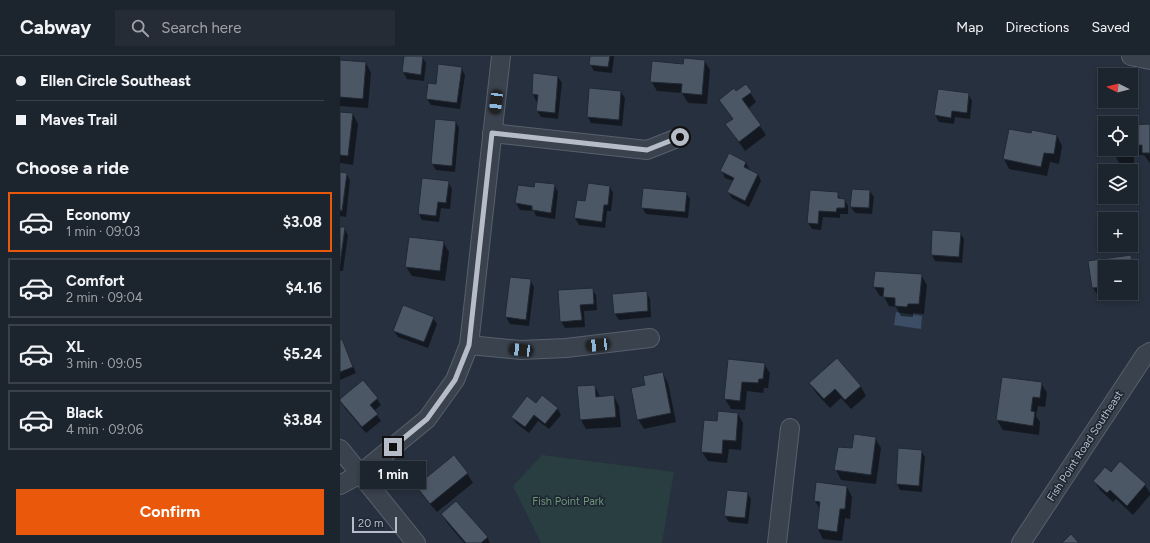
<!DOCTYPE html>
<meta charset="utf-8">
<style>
:root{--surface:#1c242e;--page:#252c36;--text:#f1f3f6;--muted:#a0a4aa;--line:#3a414a;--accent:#ea580c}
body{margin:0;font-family:Figtree,sans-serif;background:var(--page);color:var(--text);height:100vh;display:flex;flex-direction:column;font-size:15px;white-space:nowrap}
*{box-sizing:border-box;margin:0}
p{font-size:13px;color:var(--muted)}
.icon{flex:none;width:22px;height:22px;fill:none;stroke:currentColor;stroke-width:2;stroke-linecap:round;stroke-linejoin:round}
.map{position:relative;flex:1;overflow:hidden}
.drawer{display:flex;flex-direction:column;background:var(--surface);width:340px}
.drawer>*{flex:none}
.hud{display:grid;align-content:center;height:88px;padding:0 16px;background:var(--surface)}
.needle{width:26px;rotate:276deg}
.tools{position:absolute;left:758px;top:12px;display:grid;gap:8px}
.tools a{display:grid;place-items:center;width:40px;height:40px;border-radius:0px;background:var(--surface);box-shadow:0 2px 6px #0003,0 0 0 1px var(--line);font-size:20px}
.scale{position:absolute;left:12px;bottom:10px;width:45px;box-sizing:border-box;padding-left:4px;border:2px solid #b6bdc9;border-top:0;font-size:11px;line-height:14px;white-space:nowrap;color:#b6bdc9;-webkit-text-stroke:3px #1f2733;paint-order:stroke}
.end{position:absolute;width:18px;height:18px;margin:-9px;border:5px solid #b6bdc9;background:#111;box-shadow:0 0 0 2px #111}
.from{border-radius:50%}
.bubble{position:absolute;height:28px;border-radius:0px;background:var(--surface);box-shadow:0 2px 6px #0003,0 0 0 1px var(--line);font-size:13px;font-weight:700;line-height:28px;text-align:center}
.car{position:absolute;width:12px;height:24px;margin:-12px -6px;border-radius:5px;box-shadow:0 0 3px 1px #0007;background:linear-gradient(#222 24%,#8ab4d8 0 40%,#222 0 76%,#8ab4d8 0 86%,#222 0)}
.hud b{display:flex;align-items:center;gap:14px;height:38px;font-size:15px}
.hud b+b{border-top:1px solid var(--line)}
.hud i{width:10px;height:10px;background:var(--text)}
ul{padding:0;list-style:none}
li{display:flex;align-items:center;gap:12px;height:60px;margin:0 8px 6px;padding:0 8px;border:2px solid var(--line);border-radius:0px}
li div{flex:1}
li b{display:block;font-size:15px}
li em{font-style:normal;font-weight:700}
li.selected{border-color:var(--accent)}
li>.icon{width:36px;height:36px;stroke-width:1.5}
h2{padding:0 16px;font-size:18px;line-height:48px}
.primary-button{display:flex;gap:8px;margin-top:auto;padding:8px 16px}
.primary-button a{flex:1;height:46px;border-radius:0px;background:var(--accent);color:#fff;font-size:16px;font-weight:700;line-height:46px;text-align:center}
header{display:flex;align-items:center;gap:24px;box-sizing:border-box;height:56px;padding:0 20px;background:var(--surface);border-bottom:1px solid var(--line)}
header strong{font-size:19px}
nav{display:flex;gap:22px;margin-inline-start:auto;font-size:14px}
.search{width:280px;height:36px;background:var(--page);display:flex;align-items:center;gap:10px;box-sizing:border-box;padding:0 14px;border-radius:0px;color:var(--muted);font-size:15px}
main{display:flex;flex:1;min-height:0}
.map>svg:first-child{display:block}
.green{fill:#293e40}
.water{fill:#3c4d66}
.shadow{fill:#0007}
.building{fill:#4c5766;stroke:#212935}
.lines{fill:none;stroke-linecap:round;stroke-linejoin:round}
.minor-casing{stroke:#58606c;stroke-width:20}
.minor{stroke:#3a424e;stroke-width:18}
.route{stroke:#b6bdc9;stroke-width:5}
.labels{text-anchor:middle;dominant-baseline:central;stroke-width:3.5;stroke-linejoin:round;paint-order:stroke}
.street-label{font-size:11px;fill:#b6bdc9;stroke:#1f2733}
.park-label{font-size:11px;fill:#6e9878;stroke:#1f2733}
</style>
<header>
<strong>Cabway</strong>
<div class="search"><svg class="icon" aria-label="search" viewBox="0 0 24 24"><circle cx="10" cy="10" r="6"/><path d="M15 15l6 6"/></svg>Search here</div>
<nav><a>Map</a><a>Directions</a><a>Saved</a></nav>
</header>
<main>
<section class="drawer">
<div class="hud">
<b><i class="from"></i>Ellen Circle Southeast</b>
<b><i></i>Maves Trail</b>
</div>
<h2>Choose a ride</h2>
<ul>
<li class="selected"><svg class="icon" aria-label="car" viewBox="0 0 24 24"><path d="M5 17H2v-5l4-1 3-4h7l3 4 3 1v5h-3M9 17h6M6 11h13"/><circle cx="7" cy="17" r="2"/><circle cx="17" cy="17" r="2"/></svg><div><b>Economy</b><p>1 min · 09:03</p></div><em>$3.08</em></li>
<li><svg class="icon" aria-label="car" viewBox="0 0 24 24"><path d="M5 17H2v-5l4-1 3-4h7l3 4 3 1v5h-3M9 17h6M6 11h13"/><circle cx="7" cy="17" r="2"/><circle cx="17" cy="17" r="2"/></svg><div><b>Comfort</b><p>2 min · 09:04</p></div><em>$4.16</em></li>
<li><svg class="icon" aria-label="car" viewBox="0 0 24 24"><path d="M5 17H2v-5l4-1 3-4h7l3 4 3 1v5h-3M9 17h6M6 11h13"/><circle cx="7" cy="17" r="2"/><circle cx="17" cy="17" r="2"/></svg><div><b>XL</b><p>3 min · 09:05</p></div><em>$5.24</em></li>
<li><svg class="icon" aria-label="car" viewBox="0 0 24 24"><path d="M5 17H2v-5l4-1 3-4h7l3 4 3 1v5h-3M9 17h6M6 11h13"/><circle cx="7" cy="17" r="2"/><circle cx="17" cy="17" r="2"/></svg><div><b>Black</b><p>4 min · 09:06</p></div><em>$3.84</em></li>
</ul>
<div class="primary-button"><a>Confirm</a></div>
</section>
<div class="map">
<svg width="810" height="487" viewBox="0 0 810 487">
<rect width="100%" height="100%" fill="#26303e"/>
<polygon class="green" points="202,399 334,416 322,487 201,487 173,430"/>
<polygon class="water" points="556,256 582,260 581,273 554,269"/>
<g class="shadow">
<polygon points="65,0 82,1 86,7 84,25 67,23 63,16"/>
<polygon points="251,0 274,0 272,17 254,15 250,8"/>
<polygon points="364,4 370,14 367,48 348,47 342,37 317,35 311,25 344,9"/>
<polygon points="0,5 26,7 31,17 28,52 0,50"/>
<polygon points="121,12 125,19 120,53 91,49 87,43"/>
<polygon points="194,19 218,21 222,27 218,63 201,61 197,55 198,45 196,45 193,38"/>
<polygon points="406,30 416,46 408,53 426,79 405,95 387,69 393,64 380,44 396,37"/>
<polygon points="598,34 628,38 632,45 630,63 615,61 614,68 599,66 595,59"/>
<polygon points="281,36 285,42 282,70 251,67 248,61"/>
<polygon points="0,57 13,58 18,68 13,109 0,107"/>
<polygon points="116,66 119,72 115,116 96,114 92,108"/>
<polygon points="810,69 810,107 804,99 794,99 794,108 780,109 775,99 774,93 791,93 791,70"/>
<polygon points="692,78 717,80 722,90 719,108 710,106 707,120 669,113 664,103"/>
<polygon points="406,106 409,113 409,114 418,118 421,125 409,151 392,142 388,136 393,125 385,122 382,115"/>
<polygon points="0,117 6,118 10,124 6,161 0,160"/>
<polygon points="108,126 112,133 110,153 101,152 99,166 82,164 79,158"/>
<polygon points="214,129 218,136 215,163 196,160 194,155 180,154 176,147 179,130 195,132"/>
<polygon points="270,131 273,137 271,155 267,155 265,172 239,169 235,162 237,145 246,146"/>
<polygon points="471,135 497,137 501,144 505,144 508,150 508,158 500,158 500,162 483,161 481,174 472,173 468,167"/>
<polygon points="530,135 534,141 532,158 515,157 511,151"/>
<polygon points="346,137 350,143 348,162 306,158 302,152"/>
<polygon points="0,172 4,172 8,179 3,215 0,215"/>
<polygon points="620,177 624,183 622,207 595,205 592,199"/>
<polygon points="103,186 109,196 105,225 72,220 66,211"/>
<polygon points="791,201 794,207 796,221 791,221 791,211 765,211 765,237 767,237 757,238 753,232 749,206"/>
<polygon points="581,219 587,229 584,258 573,257 573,261 561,260 556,251 549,250 544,241 540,240 534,231"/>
<polygon points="171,222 190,224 194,231 189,270 170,268 166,261"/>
<polygon points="252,233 256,239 257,254 244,255 245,271 225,272 221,265"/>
<polygon points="306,236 310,243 311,261 279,264 275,258"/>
<polygon points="93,262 97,268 88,292 58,281 54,275"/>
<polygon points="2,284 16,317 0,324 0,285"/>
<polygon points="389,304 424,308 430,317 428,332 424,332 423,337 407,335 405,354 391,353 385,343"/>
<polygon points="497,304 521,331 526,340 511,353 501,342 490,352 476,337 470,327"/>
<polygon points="323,317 328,327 336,366 304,373 298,363"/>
<polygon points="663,322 701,327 707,337 705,351 698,350 696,360 700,366 699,379 663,374 657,364"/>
<polygon points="255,330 260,341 274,340 279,350 281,371 246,373 241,364"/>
<polygon points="37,343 41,349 34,355 41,365 26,377 4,351 0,344"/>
<polygon points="196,349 217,352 221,359 209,373 198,365 189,377 176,367 172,361"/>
<polygon points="398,358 403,367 401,394 389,393 387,407 368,405 362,396 378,367"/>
<polygon points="535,382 541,392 536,428 501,424 496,414 513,394"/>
<polygon points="581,395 585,401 582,436 560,434 557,428"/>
<polygon points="127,417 133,427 97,456 83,440 77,430"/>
<polygon points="771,417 805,429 810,437 810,439 793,459 776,443 773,446 760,434 754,425"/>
<polygon points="507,431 512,441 510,463 505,462 502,485 483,483 478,473 480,453 475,445"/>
<polygon points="407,437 411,443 408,468 389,466 385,460"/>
<polygon points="102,459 147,481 150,487 124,487 108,468"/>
</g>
<g class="building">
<polygon points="64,0 83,0 81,19 62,16"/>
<polygon points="250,0 270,0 268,11 249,9"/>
<polygon points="344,2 365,4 362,39 341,37 342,28 310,26 312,5 343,8"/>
<polygon points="0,4 26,6 23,43 0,41"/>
<polygon points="98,8 122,11 117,47 86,43 88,27 96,28"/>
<polygon points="193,17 218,20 215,57 196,55 198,39 192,38"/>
<polygon points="406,28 412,36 402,43 421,69 399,86 385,68 393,63 379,44 394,32 396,35"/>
<polygon points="249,32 281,35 279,64 247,61"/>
<polygon points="598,33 629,37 627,57 612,55 611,62 594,59"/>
<polygon points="0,56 13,57 8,100 0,99"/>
<polygon points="95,63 116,65 112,110 91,108"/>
<polygon points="810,68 810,97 802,97 802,89 791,90 791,69"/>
<polygon points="669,73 691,77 692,74 717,79 714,98 704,97 701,111 663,103"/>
<polygon points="773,93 789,93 789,99 774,100"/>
<polygon points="389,97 406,106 404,111 418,118 405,145 387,136 394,122 380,115"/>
<polygon points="0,116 7,117 2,155 0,154"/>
<polygon points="82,122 109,125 106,147 98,146 96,160 78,158"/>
<polygon points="195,126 215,128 211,157 192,154 192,150 175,147 178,129 194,131"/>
<polygon points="248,127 270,130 268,149 264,149 262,166 234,162 237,144 245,145"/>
<polygon points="303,132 347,136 345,156 301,152"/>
<polygon points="512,133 530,134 529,152 510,151"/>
<polygon points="470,134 498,136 498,142 505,143 505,152 497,152 496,156 479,155 478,168 467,167"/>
<polygon points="0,171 5,171 0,208"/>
<polygon points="592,174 621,176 619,201 591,199"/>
<polygon points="69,181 104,185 100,215 65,211"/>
<polygon points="791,199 793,214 791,215 791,211 765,211 765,231 752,232 748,205"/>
<polygon points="535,215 582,218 579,248 568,248 567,251 555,250 555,242 543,241 544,232 533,231"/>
<polygon points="170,221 191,223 186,264 165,261"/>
<polygon points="253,232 254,248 240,249 242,264 220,266 218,234"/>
<polygon points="307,235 308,255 274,258 272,238"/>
<polygon points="63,249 94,261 84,286 53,275"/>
<polygon points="2,283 13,311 0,316 0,284"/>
<polygon points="497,302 521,330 505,344 495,333 484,343 469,327"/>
<polygon points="388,303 425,307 423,323 419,323 418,327 402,326 400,345 384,343"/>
<polygon points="323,316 331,357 297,364 291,332 305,329 303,320"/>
<polygon points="662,321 702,326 700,342 693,341 691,355 695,356 693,370 656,364"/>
<polygon points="23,324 38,342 30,349 38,358 22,371 0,345 0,343"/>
<polygon points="255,329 256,341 274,339 276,361 240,364 237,330"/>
<polygon points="202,339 218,352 205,368 194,359 185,371 171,361 187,340 196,347"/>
<polygon points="378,355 398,357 396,385 383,384 382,398 361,396 364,364 377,365"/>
<polygon points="514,378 536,381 531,419 494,414 498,391 512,392"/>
<polygon points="558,392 582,394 579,430 556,428"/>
<polygon points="114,399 128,417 90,448 76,430"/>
<polygon points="780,405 806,428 787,450 770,434 767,437 753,425 765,411 771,416"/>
<polygon points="476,426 507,430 505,453 500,453 497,476 477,473 480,446 474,445"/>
<polygon points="387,434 408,436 405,462 384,460"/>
<polygon points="116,445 148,481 141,487 126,487 101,458"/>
<polygon points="731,478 739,487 722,487"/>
</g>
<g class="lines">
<g class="minor-casing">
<g id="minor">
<polyline points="791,0 810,4"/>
<polyline points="152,77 307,94 340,81"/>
<polyline points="129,289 181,294 226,292 310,282"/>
<polyline points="0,393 76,487"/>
<polyline points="0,429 20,418 87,363 115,324 129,289 161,0"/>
<polyline points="437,487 450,372"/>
<polyline points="681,487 805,299 810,296"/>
</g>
</g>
<use href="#minor" class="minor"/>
</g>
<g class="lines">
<polyline class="route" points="53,391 87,363 115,324 129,289 152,77 307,94 340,81"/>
</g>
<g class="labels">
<g class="street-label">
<text transform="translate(745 390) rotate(-57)">Fish Point Road Southeast</text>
</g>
<g class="park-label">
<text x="228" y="445">Fish Point Park</text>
</g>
</g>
</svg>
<div class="tools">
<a><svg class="needle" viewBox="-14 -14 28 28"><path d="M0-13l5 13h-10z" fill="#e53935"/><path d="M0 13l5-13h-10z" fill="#a0a4aa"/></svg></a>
<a><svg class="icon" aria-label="locate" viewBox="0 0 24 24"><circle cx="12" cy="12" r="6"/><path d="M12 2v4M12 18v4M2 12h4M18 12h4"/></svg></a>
<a><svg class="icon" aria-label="layers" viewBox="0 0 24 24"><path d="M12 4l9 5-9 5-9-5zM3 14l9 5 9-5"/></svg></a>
<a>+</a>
<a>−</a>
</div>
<div class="scale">20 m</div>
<i class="end from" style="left:340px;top:81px"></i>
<i class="end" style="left:53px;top:391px"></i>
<div class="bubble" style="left:20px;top:405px;width:66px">1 min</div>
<i class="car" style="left:156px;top:46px;rotate:187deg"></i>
<i class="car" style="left:258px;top:289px;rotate:264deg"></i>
<i class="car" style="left:181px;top:294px;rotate:276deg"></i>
</div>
</main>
